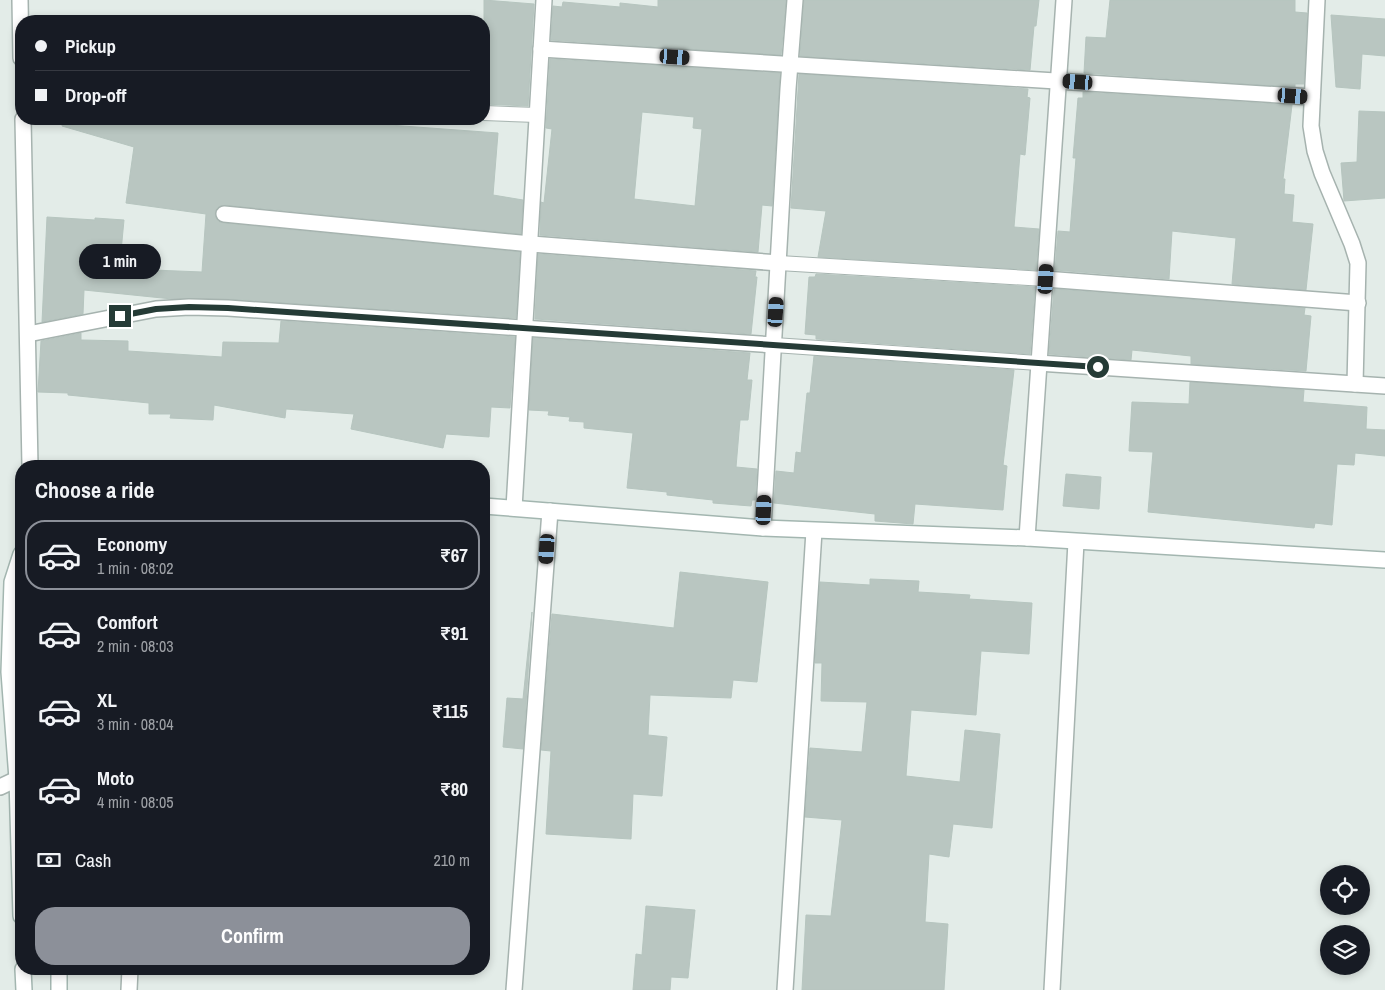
<!DOCTYPE html>
<meta charset="utf-8">
<style>
:root{--surface:#171b24;--page:#242831;--text:#f1f3f6;--muted:#9ea1a6;--line:#363941;--accent:#8c9099}
body{margin:0;font-family:"Archivo Narrow",sans-serif;background:var(--page);color:var(--text);height:100vh;display:flex;flex-direction:column;font-size:19px;white-space:nowrap}
*{box-sizing:border-box;margin:0}
p{font-size:16px;color:var(--muted)}
.icon{flex:none;width:28px;height:28px;fill:none;stroke:currentColor;stroke-width:2;stroke-linecap:round;stroke-linejoin:round}
.map{position:relative;flex:1;overflow:hidden}
.panel{position:absolute;left:15px;top:460px;width:475px;height:515px;display:flex;flex-direction:column;background:var(--surface);border-radius:20px;box-shadow:0 2px 8px #0003}
.panel>*{flex:none}
.top-card{position:absolute;left:15px;top:15px;width:475px;height:110px;border-radius:20px;box-shadow:0 2px 8px #0003;display:grid;align-content:center;height:110px;padding:0 20px;background:var(--surface)}
.buttons{position:absolute;left:1320px;top:865px;display:grid;gap:10px}
.buttons a{display:grid;place-items:center;width:50px;height:50px;border-radius:50%;background:var(--surface);box-shadow:0 2px 8px #0003;font-size:25px}
.end{position:absolute;width:22px;height:22px;margin:-11px;border:6px solid #253b36;background:#fff;box-shadow:0 0 0 2px #fff}
.from{border-radius:50%}
.bubble{position:absolute;height:35px;border-radius:18px;background:var(--surface);box-shadow:0 2px 8px #0003;font-size:16px;font-weight:700;line-height:35px;text-align:center}
.car{position:absolute;width:15px;height:30px;margin:-15px -8px;border-radius:6px;box-shadow:0 0 4px 1px #0007;background:linear-gradient(#222 24%,#8ab4d8 0 40%,#222 0 76%,#8ab4d8 0 86%,#222 0)}
.top-card b{display:flex;align-items:center;gap:18px;height:48px;font-size:19px}
.top-card b+b{border-top:1px solid var(--line)}
.top-card i{width:12px;height:12px;background:var(--text)}
ul{padding:0;list-style:none}
li{display:flex;align-items:center;gap:15px;height:70px;margin:0 10px 8px;padding:0 10px;border:2px solid transparent;border-radius:20px}
li div{flex:1}
li b{display:block;font-size:19px}
li em{font-style:normal;font-weight:700}
li.active{border-color:var(--accent)}
li>.icon{width:45px;height:45px;stroke-width:1.5}
h2{padding:0 20px;font-size:22px;line-height:60px}
.pay{display:flex;align-items:center;gap:12px;height:55px;padding:0 20px;font-size:19px}
.pay p{margin-inline-start:auto}
.button{display:flex;gap:10px;margin-top:auto;padding:10px 20px}
.button a{flex:1;height:58px;border-radius:20px;background:var(--accent);color:#fff;font-size:20px;font-weight:700;line-height:58px;text-align:center}
.map>svg:first-child{display:block}
.building{fill:#b9c6c1;stroke:#b6c5bf;fill-rule:evenodd}
.lines{fill:none;stroke-linecap:round;stroke-linejoin:round}
.service-casing{stroke:#a6b3af;stroke-width:16}
.minor-casing{stroke:#a6b3af;stroke-width:18}
.tertiary-casing{stroke:#a6b3af;stroke-width:18}
.secondary-casing{stroke:#a3b6b0;stroke-width:18}
.service{stroke:#fff;stroke-width:14}
.minor{stroke:#fff;stroke-width:15}
.tertiary{stroke:#fff;stroke-width:15}
.secondary{stroke:#fff;stroke-width:15}
.route{stroke:#253b36;stroke-width:6}
</style>
<div class="map">
<svg width="1385" height="990" viewBox="0 0 1385 990">
<rect width="100%" height="100%" fill="#e3ece8"/>
<g class="building">
<polygon points="484,0 534,4 528,106 484,104"/>
<polygon points="658,0 786,0 781,55 551,40 553,6 562,7 563,2 620,7 620,3 658,7"/>
<polygon points="804,0 1039,0 1036,26 1034,26 1030,70 800,56"/>
<polygon points="1110,0 1295,0 1295,12 1307,13 1304,84 1295,84 1295,87 1084,73 1086,37 1106,38"/>
<polygon points="1331,15 1385,19 1385,56 1362,54 1360,89 1336,87"/>
<path d="M550,59L780,73L772,206L762,205L758,252L540,235L541,202L544,203L552,129L546,128ZM642,112L694,117L693,128L702,129L695,206L634,199Z"/>
<polygon points="799,74 1028,89 1027,97 1030,98 1025,155 1020,154 1014,227 1039,229 1036,270 818,257 826,211 791,208"/>
<polygon points="1083,92 1292,105 1283,179 1285,179 1284,194 1294,195 1292,222 1313,224 1306,290 1232,284 1236,238 1172,231 1169,279 1055,270 1058,231 1070,232 1076,158 1073,158 1078,98 1083,98"/>
<polygon points="1359,111 1385,112 1385,198 1344,201 1341,163 1357,162"/>
<polygon points="63,119 239,119 295,124 296,119 362,119 362,123 498,133 493,195 523,200 521,234 225,205 217,208 215,214 218,221 223,223 520,252 516,318 228,299 172,299 84,290 83,314 42,322 47,217 95,220 95,218 124,220 120,262 129,263 129,269 202,272 206,214 126,203 134,147 62,126"/>
<polygon points="538,254 756,271 755,277 757,277 751,334 535,319"/>
<polygon points="816,274 1035,287 1030,354 816,339 816,335 805,334 809,277 815,277"/>
<polygon points="1054,289 1305,308 1304,315 1311,316 1306,371 1191,364 1191,356 1132,350 1131,360 1049,354"/>
<polygon points="281,321 515,337 510,408 491,407 489,437 446,434 443,448 351,429 354,414 286,409 285,418 214,405 213,420 170,418 171,414 149,414 149,403 68,395 68,393 38,392 41,341 81,333 81,340 128,341 128,351 222,357 223,342 279,343"/>
<polygon points="533,338 750,353 747,380 752,380 748,420 740,420 736,467 757,469 755,500 752,500 751,506 713,503 713,500 667,495 667,492 627,488 633,433 584,428 584,422 569,421 570,417 548,415 549,411 529,410"/>
<polygon points="814,356 1014,370 1003,465 1007,466 1003,510 915,504 913,524 875,521 875,514 774,503 776,471 794,473 796,452 801,453 807,393 810,393"/>
<polygon points="1190,382 1304,390 1303,402 1367,407 1366,429 1385,430 1385,456 1355,453 1354,465 1337,464 1332,525 1315,523 1314,528 1148,512 1153,452 1129,451 1132,402 1189,404"/>
<polygon points="1066,474 1101,477 1099,509 1063,506"/>
<polygon points="680,572 768,582 757,682 733,680 731,698 650,695 648,735 667,737 662,796 633,794 631,839 546,834 551,751 541,750 552,614 674,628"/>
<polygon points="870,579 919,581 918,592 970,595 969,599 1032,603 1029,654 981,651 976,715 911,710 906,776 960,782 965,730 1000,734 992,828 953,824 949,857 929,854 925,922 948,924 944,990 802,990 806,915 831,916 842,820 805,817 810,748 862,752 867,702 821,701 822,663 815,663 820,582 870,585"/>
<polygon points="532,612 523,749 503,747 507,698 523,699"/>
<polygon points="646,906 695,910 688,978 671,977 670,990 633,990 636,954 642,955"/>
</g>
<g class="lines">
<g class="service-casing">
<g id="service">
<polyline points="484,113 537,115"/>
<polyline points="779,263 1045,279"/>
<polyline points="774,345 1038,363"/>
</g>
</g>
<g class="minor-casing">
<g id="minor">
<polyline points="1317,0 1311,126 1315,151 1322,173 1352,244 1358,263 1355,384"/>
<polyline points="541,49 1312,97"/>
<polyline points="224,214 531,244 779,263"/>
<polyline points="1045,279 1358,303"/>
<polyline points="28,334 156,309 189,307 228,308 774,345"/>
<polyline points="1038,363 1385,386"/>
<polyline points="514,508 544,0"/>
<polyline points="763,528 788,89 795,0"/>
<polyline points="1027,538 1064,0"/>
<polyline points="0,787 17,779"/>
<polyline points="129,990 130,969"/>
<polyline points="514,990 550,511"/>
<polyline points="785,990 814,531"/>
<polyline points="1052,990 1076,542"/>
</g>
</g>
<g class="tertiary-casing">
<g id="tertiary">
<polyline points="20,0 21,58"/>
<polyline points="23,119 30,466"/>
</g>
</g>
<g class="secondary-casing">
<g id="secondary">
<polyline points="484,506 763,528 1027,538 1385,560"/>
<polyline points="21,554 12,582 9,672 17,779 21,916"/>
<polyline points="23,969 24,990"/>
<polyline points="59,969 59,990"/>
</g>
</g>
<use href="#service" class="service"/>
<use href="#minor" class="minor"/>
<use href="#tertiary" class="tertiary"/>
<use href="#secondary" class="secondary"/>
</g>
<g class="lines">
<polyline class="route" points="120,316 156,309 189,307 228,308 1098,367"/>
</g>
</svg>
<div class="buttons">
<a><svg class="icon" aria-label="locate" viewBox="0 0 24 24"><circle cx="12" cy="12" r="6"/><path d="M12 2v4M12 18v4M2 12h4M18 12h4"/></svg></a>
<a><svg class="icon" aria-label="layers" viewBox="0 0 24 24"><path d="M12 4l9 5-9 5-9-5zM3 14l9 5 9-5"/></svg></a>
</div>
<i class="end from" style="left:1098px;top:367px"></i>
<i class="end" style="left:120px;top:316px"></i>
<div class="bubble" style="left:79px;top:244px;width:82px">1 min</div>
<i class="car" style="left:675px;top:57px;rotate:94deg"></i>
<i class="car" style="left:1078px;top:82px;rotate:274deg"></i>
<i class="car" style="left:1293px;top:96px;rotate:94deg"></i>
<i class="car" style="left:1046px;top:279px;rotate:4deg"></i>
<i class="car" style="left:776px;top:312px;rotate:4deg"></i>
<i class="car" style="left:764px;top:510px;rotate:3deg"></i>
<i class="car" style="left:547px;top:549px;rotate:184deg"></i>
<div class="top-card">
<b><i class="from"></i>Pickup</b>
<b><i></i>Drop-off</b>
</div>
<section class="panel">
<h2>Choose a ride</h2>
<ul>
<li class="active"><svg class="icon" aria-label="car" viewBox="0 0 24 24"><path d="M5 17H2v-5l4-1 3-4h7l3 4 3 1v5h-3M9 17h6M6 11h13"/><circle cx="7" cy="17" r="2"/><circle cx="17" cy="17" r="2"/></svg><div><b>Economy</b><p>1 min · 08:02</p></div><em>₹67</em></li>
<li><svg class="icon" aria-label="car" viewBox="0 0 24 24"><path d="M5 17H2v-5l4-1 3-4h7l3 4 3 1v5h-3M9 17h6M6 11h13"/><circle cx="7" cy="17" r="2"/><circle cx="17" cy="17" r="2"/></svg><div><b>Comfort</b><p>2 min · 08:03</p></div><em>₹91</em></li>
<li><svg class="icon" aria-label="car" viewBox="0 0 24 24"><path d="M5 17H2v-5l4-1 3-4h7l3 4 3 1v5h-3M9 17h6M6 11h13"/><circle cx="7" cy="17" r="2"/><circle cx="17" cy="17" r="2"/></svg><div><b>XL</b><p>3 min · 08:04</p></div><em>₹115</em></li>
<li><svg class="icon" aria-label="car" viewBox="0 0 24 24"><path d="M5 17H2v-5l4-1 3-4h7l3 4 3 1v5h-3M9 17h6M6 11h13"/><circle cx="7" cy="17" r="2"/><circle cx="17" cy="17" r="2"/></svg><div><b>Moto</b><p>4 min · 08:05</p></div><em>₹80</em></li>
</ul>
<div class="pay"><svg class="icon" aria-label="cash" viewBox="0 0 24 24"><path d="M3 7h18v10H3z"/><circle cx="12" cy="12" r="2"/></svg>Cash<p>210 m</p></div>
<div class="button"><a>Confirm</a></div>
</section>
</div>
